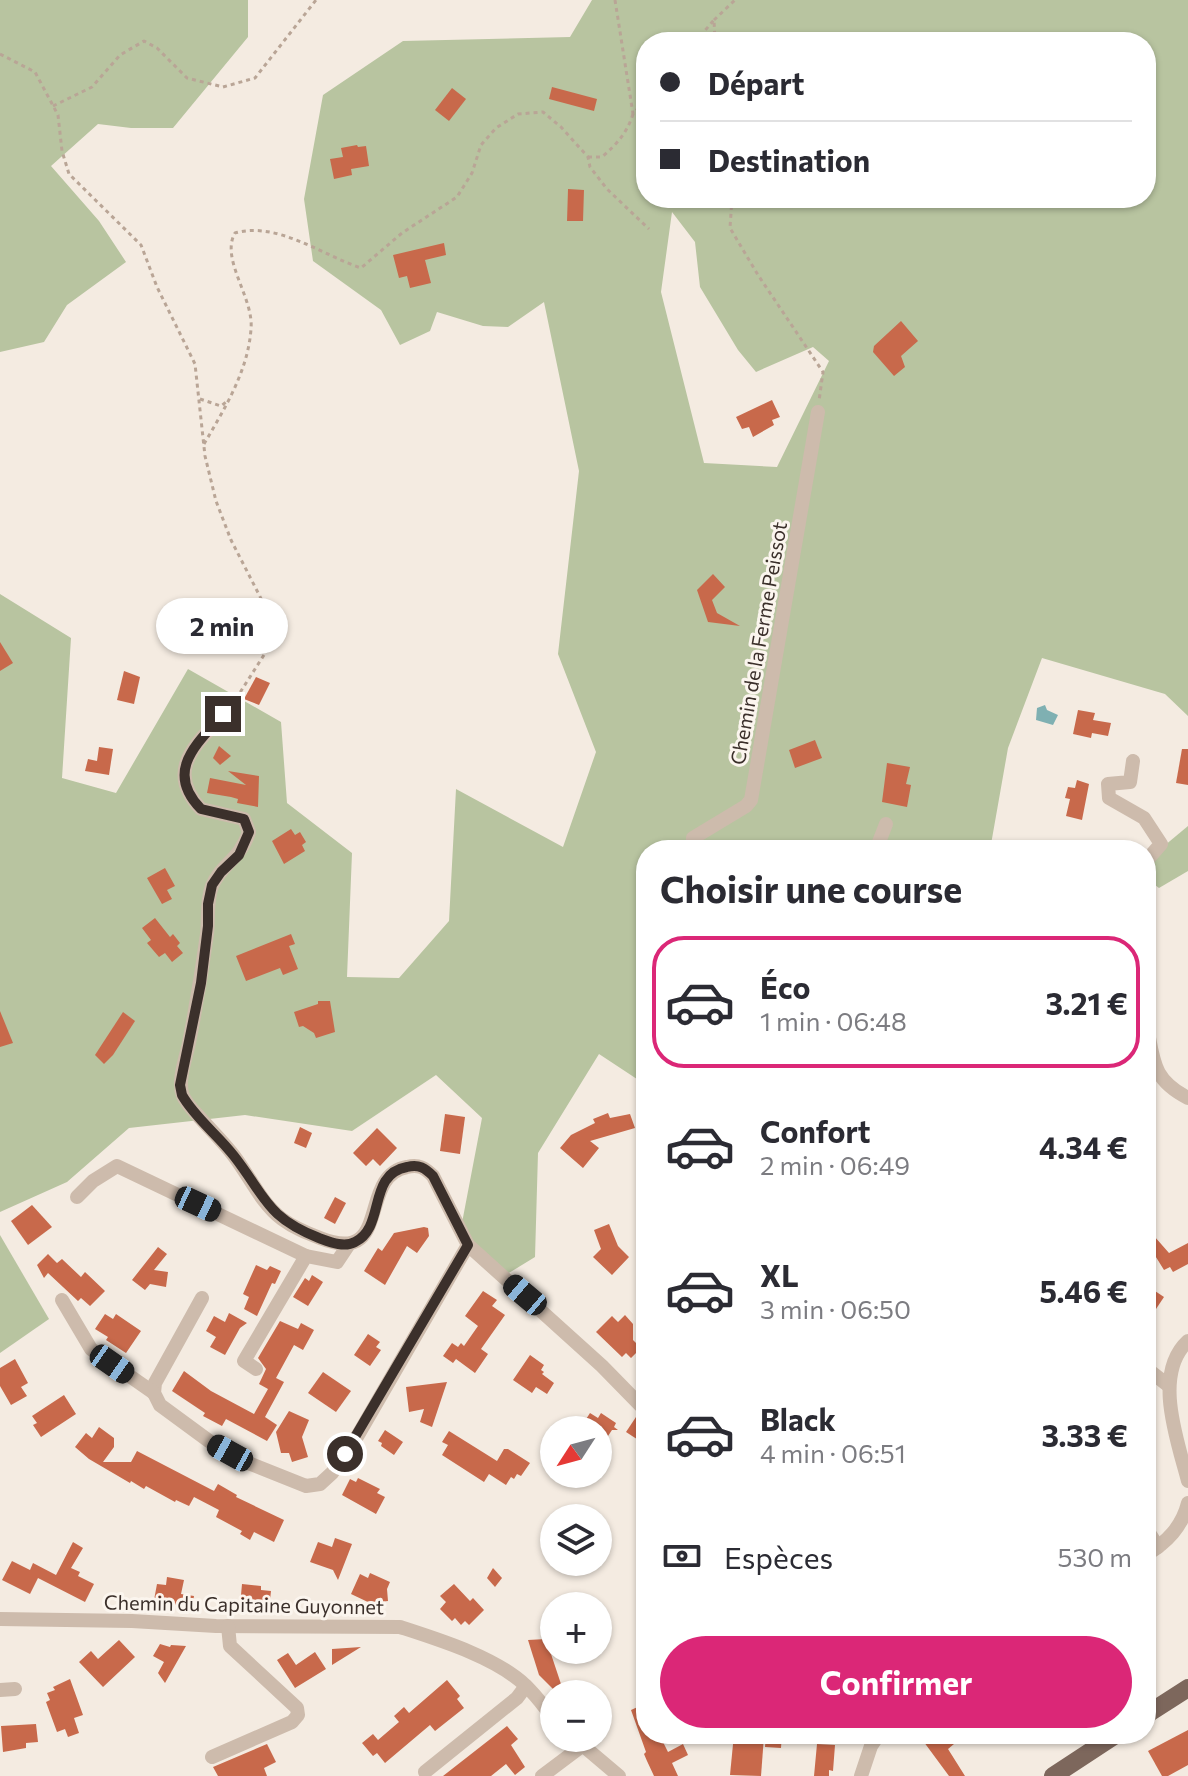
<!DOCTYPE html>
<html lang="fr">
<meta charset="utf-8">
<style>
:root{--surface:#fff;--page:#f7f7f7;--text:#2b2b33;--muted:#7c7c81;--line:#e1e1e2;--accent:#db2777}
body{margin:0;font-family:Commissioner,sans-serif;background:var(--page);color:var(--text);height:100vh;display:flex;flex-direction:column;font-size:30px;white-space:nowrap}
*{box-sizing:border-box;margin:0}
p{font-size:26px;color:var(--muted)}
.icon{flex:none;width:44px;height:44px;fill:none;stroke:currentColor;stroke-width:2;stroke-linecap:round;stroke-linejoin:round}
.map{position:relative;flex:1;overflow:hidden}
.drawer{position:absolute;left:636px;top:840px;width:520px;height:904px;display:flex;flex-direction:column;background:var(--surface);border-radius:32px;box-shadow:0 2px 6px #0004}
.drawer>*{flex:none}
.hud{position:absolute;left:636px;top:32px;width:520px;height:176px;border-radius:32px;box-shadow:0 2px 6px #0004;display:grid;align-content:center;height:176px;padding:0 24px;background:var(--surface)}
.needle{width:52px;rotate:234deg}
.controls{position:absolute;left:540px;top:1416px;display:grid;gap:16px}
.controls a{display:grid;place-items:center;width:72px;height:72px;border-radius:50%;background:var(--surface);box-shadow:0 2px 6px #0004;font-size:40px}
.end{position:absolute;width:36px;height:36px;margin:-18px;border:10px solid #3b302b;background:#fff;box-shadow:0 0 0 4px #fff}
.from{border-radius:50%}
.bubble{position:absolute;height:56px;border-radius:28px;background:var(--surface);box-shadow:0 2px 6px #0004;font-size:26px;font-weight:700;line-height:56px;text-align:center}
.car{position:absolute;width:24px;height:48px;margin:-24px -12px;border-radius:10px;box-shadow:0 0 6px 2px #0007;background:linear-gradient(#222 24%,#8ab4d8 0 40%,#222 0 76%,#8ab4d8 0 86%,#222 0)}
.hud b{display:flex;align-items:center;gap:28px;height:76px;font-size:30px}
.hud b+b{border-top:2px solid var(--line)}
.hud i{width:20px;height:20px;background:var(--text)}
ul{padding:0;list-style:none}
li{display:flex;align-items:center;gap:24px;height:132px;margin:0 16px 12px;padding:0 8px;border:4px solid transparent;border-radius:32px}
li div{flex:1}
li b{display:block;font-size:30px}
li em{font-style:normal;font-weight:700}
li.current{border-color:var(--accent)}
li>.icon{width:72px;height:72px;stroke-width:1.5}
h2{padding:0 24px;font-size:36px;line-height:96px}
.pay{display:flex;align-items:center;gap:20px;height:88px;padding:0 24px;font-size:30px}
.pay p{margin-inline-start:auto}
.primary-button{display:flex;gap:16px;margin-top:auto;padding:16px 24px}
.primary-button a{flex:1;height:92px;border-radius:48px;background:var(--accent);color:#fff;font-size:32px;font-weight:700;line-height:92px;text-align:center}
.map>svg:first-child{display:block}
.green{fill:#b8c4a0;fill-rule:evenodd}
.water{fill:#7fb0b2}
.building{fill:#c8694b}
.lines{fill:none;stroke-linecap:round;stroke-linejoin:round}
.path{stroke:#b9a596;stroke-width:3;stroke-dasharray:4 4;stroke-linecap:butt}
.minor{stroke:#cdbbac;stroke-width:14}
.major{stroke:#7d675c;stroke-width:18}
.route{stroke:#3b302b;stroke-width:10}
.labels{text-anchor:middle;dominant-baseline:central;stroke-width:6;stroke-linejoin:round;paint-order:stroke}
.street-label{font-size:20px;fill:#3b302b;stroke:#fbf5ee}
</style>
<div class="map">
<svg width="1188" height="1776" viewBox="0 0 1188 1776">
<rect width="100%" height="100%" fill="#f4ebe1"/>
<g class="green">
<polygon points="0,0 248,0 248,37 173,128 131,128 98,124 51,166 99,221 126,262 67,305 44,342 0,352"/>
<path d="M592,0H1188V716L1165,694L1042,658L1008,748L990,850H646V1085L599,1054L538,1153L535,1257L504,1276L461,1228L482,1118L436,1075L352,1131L245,1115L129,1128L67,1182L0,1212V594L71,638L62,778L116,793L188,669L281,722L287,803L352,853L347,977L399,978L449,921L456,789L563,847L596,752L558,654L579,471L544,302L508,327L483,326L437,312L430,331L400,345L381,310L313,261L304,199L323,95L403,41L570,37ZM646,42H1146V198H646ZM672,212L695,242L700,287L738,350L756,372L813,347L829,361L777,467L704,463L661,292Z"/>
<polygon points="1188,826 1188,871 1159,888 1146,878 1146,861"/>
<polygon points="0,1235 49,1319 0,1353"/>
</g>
<polygon class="water" points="1045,705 1047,710 1058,715 1053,725 1036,720 1037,708"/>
<g class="building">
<polygon points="552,87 597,99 594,111 549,99"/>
<polygon points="452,88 466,99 449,121 435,110"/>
<polygon points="357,145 358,147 366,146 369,166 351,169 352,175 334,179 330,159 343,157 341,148"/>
<polygon points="568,189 584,190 583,221 567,221"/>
<polygon points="444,243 446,255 425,260 431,283 410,288 407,276 399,278 393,255"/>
<polygon points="901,321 918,341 901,356 905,367 894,376 873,352 874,346"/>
<polygon points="772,400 780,417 772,420 774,425 753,437 749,427 742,429 736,417"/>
<polygon points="713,574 725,587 712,600 717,613 740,626 708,622 697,590"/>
<polygon points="0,642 13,663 0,671"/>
<polygon points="124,671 140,677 134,704 117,700"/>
<polygon points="256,677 270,683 259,705 244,699"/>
<polygon points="1078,710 1095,713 1093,720 1111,723 1108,736 1092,733 1091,738 1073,734"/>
<polygon points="815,740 822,758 795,768 789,750"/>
<polygon points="219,746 231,756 220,765 213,758"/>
<polygon points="99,747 113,749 109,775 85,771 88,759 97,761"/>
<polygon points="1182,749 1188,749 1188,785 1176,783"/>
<polygon points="887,763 910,767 906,784 911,785 907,807 882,802"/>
<polygon points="228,771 259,776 258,807 237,803 238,799 231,797 207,793 210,778 246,785"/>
<polygon points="1077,780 1089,784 1082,820 1066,816 1070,799 1065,798 1068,787 1075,788"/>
<polygon points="291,829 295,835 300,832 306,842 302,845 305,851 284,864 272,841"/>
<polygon points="165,868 175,886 167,890 172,899 162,904 147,878"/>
<polygon points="155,918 170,937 173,934 180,943 177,946 183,953 172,962 165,953 159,957 147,943 151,940 142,928"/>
<polygon points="291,934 295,944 289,946 298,969 283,975 280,968 246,981 236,956"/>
<polygon points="318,1001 330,1001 335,1032 316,1038 314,1033 303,1026 299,1027 294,1012 318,1004"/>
<polygon points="0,1011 13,1043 0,1047"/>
<polygon points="123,1012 135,1021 113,1055 104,1064 95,1055"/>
<polygon points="608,1113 610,1118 630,1114 635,1128 590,1141 599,1148 583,1168 560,1148 571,1135 595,1123 593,1119"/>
<polygon points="445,1114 465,1117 460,1154 440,1151"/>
<polygon points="300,1127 312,1133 306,1148 294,1143"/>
<polygon points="377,1128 397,1148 380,1166 373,1159 366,1166 353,1153"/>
<polygon points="335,1197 346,1203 335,1224 324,1218"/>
<polygon points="32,1205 52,1227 28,1245 11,1221"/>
<polygon points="609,1224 618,1246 629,1257 612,1275 593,1257 601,1249 594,1230"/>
<polygon points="424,1227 428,1228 429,1236 417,1253 407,1246 385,1285 364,1271 378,1248 382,1251 394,1233"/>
<polygon points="1147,1228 1169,1253 1188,1243 1188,1264 1173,1272 1170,1267 1164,1270 1146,1241"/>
<polygon points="158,1247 167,1254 154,1270 168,1272 166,1287 150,1284 145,1290 132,1280"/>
<polygon points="48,1254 57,1263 62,1259 81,1277 85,1272 105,1291 90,1306 81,1298 78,1301 48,1273 44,1278 37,1265"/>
<polygon points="256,1265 267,1270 270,1266 281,1271 275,1284 272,1283 257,1316 244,1309 249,1297 243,1294"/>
<polygon points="312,1275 323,1282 308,1306 293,1297 305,1278 309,1281"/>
<polygon points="1146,1285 1164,1297 1146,1324"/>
<polygon points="483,1291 497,1300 492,1306 505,1315 481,1349 488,1354 475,1373 456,1359 453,1363 443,1356 452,1343 458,1347 461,1343 464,1346 478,1326 465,1316"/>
<polygon points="229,1313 247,1323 240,1328 225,1355 210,1347 216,1337 206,1331 214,1316 225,1322"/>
<polygon points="105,1314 113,1319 116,1314 141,1331 126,1353 106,1340 108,1337 95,1329"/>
<polygon points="625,1315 633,1324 633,1340 641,1348 631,1358 626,1353 622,1357 596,1332 612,1316 618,1322"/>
<polygon points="280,1321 298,1329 301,1323 314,1330 303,1350 294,1345 276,1378 284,1382 265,1417 277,1425 267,1441 226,1419 222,1426 203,1416 205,1413 172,1391 184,1371 211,1391 254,1414 268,1389 259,1384 266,1369 258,1358"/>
<polygon points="368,1334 380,1342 376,1347 381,1350 370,1366 354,1355"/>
<polygon points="530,1355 544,1365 541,1370 544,1372 542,1374 554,1383 547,1394 536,1387 532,1393 513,1380"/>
<polygon points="15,1359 28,1383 21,1387 27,1396 11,1405 0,1386 0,1368"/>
<polygon points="323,1372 351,1391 336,1412 308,1393"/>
<polygon points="447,1382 432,1427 420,1422 424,1409 409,1412 406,1387"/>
<polygon points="64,1395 76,1414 41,1437 33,1425 37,1423 32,1416"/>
<polygon points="289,1411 309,1420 302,1437 308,1457 292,1462 289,1453 281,1453 276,1432"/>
<polygon points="590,1413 598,1418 601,1413 616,1423 614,1427 618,1430 612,1430 598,1451 598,1430 579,1430"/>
<polygon points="636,1417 646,1422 646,1445 626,1432"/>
<polygon points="99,1427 114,1438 114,1447 103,1462 131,1462 137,1451 214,1491 218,1484 237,1495 236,1497 284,1520 274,1542 254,1532 250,1540 240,1534 242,1531 216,1517 219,1510 194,1497 189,1506 176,1500 175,1502 146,1486 144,1489 131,1481 130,1483 89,1459 75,1447 86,1433 92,1438"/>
<polygon points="385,1430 403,1442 394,1455 381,1446 382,1443 378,1441"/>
<polygon points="449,1431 497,1461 504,1449 508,1449 530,1463 521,1476 517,1474 514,1479 511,1477 506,1485 489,1474 484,1482 442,1455 448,1445 442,1442"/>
<polygon points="358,1478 380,1489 377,1493 385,1497 376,1514 342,1495 350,1479 356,1482"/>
<polygon points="335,1538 352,1544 338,1580 333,1570 310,1562 318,1542 332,1547"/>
<polygon points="73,1542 83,1548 71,1568 80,1572 78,1576 94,1584 85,1602 38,1578 30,1594 2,1580 12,1561 30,1570 33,1563 56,1575"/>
<polygon points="493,1568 502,1578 495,1587 487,1578"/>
<polygon points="370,1573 390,1582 387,1589 388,1601 370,1603 351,1594 360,1574 368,1578"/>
<polygon points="167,1577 184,1580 181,1594 194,1596 192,1608 154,1600 157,1584 166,1585"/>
<polygon points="242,1584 261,1586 261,1590 271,1591 269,1609 240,1606"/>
<polygon points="454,1584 470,1601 473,1598 484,1610 469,1625 465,1621 461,1625 455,1618 452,1621 440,1609 446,1602 440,1596"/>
<polygon points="546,1639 560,1681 564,1694 558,1694 539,1675 528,1640"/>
<polygon points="119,1640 135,1657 103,1687 79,1662 91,1651 98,1659"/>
<polygon points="160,1644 170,1647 171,1645 186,1646 165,1683 158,1673 164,1662 153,1656"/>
<polygon points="361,1647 332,1665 332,1649"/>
<polygon points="315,1652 326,1669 295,1688 277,1660 288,1653 296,1665"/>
<polygon points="70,1679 83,1715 74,1718 79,1733 68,1737 65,1729 57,1732 46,1702 50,1700 47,1693 55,1690 53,1687"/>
<polygon points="447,1680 460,1696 457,1699 464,1708 435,1731 430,1725 385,1763 377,1753 373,1756 362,1743 373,1734 378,1740 399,1722 394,1716 404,1707 409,1713"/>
<polygon points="642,1705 646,1714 646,1734 659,1734 668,1752 683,1744 688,1755 672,1763 678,1776 654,1776 647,1761 644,1754 646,1752 631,1710"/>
<polygon points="36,1724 38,1742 26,1743 26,1748 3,1752 1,1726"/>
<polygon points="507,1726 518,1739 511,1745 525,1767 515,1775 506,1764 491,1776 443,1776"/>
<polygon points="1188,1730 1188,1765 1168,1776 1162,1776 1148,1751"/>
<polygon points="734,1734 764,1736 761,1776 730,1775"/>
<polygon points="766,1734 782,1734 781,1748 765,1747"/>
<polygon points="918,1734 946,1734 954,1744 948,1749 965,1776 949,1776"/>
<polygon points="267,1744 276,1762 264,1768 267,1776 218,1776 213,1767"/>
<polygon points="817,1744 835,1745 833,1771 829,1770 829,1776 814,1776"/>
</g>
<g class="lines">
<g class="path">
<polyline points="615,0 633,114 646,99"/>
<polyline points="714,20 735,0"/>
<polyline points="695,42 714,20 715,42"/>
<polyline points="0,54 35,72 58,115 62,151 69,174 141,245 157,287 195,364 205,456 216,501 231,540 271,618 273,632 271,644 232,705"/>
<polyline points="53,106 92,87 120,55 144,41 157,48 187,78 223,87 255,78 316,0"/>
<path d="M588,157H602C617,144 627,133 633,114"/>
<polyline points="732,198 730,228 758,275 823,372 819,401"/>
<polyline points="200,399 221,406 226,402"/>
<path d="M204,444C225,408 248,371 251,329C254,298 220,259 235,233C277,221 322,255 361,268L402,233L457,197L472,173L481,145L496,128L518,114L543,112L561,127L588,157L590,167L607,189L649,229"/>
</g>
<g class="minor">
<path d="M223,714C197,744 164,770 201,809L244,819L249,832C240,860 221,864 212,886C206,902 209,918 207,934C202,971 196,1007 189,1043C186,1058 177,1081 183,1096C187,1105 196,1113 202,1120C213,1132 225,1144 234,1156C250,1177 261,1203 282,1219C294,1228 307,1233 320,1238C393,1267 357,1176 407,1167C419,1164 425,1168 433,1176L468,1245L602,1366L646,1411"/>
<polyline points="1133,761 1130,782 1108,784 1109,798 1144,818 1161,844 1146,861"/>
<polyline points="693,850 693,838 746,806 751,800 818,412"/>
<polyline points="876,850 886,824"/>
<path d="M1146,1022C1154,1060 1151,1079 1188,1098"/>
<polyline points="77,1197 93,1181 117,1166 306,1256"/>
<polyline points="202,1298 155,1383 154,1393 160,1405 209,1441 251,1464 306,1486 320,1484 332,1473 358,1435 468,1245"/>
<polyline points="62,1300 91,1349 154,1393"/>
<path d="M1188,1341C1152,1374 1178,1442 1188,1481"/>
<polyline points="1146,1368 1169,1386"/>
<polyline points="256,1369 244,1361 306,1256 337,1262 349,1244"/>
<polyline points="1146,1528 1158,1547"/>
<path d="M1146,1555C1167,1542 1182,1527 1188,1503"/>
<path d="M0,1619L132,1621L216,1626L400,1627C440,1640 495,1657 525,1685C536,1695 545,1708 554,1719"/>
<polyline points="0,1690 15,1689"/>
<polyline points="574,1738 619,1776"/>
<polyline points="212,1757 292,1722 298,1715 297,1708 230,1646 228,1626"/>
<polyline points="425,1772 517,1698 526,1686"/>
<polyline points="542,1776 582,1746"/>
<polyline points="861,1776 871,1746 879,1734"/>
</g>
<g class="major">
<polyline points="1146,1715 1188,1688"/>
<polyline points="1053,1776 1117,1734"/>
</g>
</g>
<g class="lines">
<path class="route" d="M223,714C197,744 164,771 201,809L244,819L249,832L239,855L221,872L212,885L208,904V926L201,983L180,1085L182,1095C195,1118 218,1135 234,1156C266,1197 266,1217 319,1238C330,1242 344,1248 355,1242C386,1227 367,1174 407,1167C419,1164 425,1168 433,1176L468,1245L345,1454"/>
</g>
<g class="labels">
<g class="street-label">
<text transform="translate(758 643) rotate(-80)">Chemin de la Ferme Peissot</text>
<text transform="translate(244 1604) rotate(1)">Chemin du Capitaine Guyonnet</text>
</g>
</g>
</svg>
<div class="controls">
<a><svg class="needle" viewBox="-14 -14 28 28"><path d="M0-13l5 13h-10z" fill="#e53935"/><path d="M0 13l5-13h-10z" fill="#7c7c81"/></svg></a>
<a><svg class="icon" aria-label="layers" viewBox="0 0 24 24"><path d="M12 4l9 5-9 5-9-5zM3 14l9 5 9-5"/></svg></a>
<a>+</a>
<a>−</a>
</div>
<i class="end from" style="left:345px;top:1454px"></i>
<i class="end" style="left:223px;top:714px"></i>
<div class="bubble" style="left:156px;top:598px;width:132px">2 min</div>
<i class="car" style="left:198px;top:1204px;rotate:115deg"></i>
<i class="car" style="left:525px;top:1295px;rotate:310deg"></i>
<i class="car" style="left:112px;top:1364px;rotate:125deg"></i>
<i class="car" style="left:230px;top:1453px;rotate:299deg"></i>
<div class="hud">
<b><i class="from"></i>Départ</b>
<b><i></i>Destination</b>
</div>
<section class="drawer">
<h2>Choisir une course</h2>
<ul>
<li class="current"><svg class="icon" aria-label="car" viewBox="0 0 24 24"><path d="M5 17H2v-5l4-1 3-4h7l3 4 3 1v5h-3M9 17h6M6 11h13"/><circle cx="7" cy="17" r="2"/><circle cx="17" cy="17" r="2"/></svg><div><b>Éco</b><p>1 min · 06:48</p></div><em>3.21 €</em></li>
<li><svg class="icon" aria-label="car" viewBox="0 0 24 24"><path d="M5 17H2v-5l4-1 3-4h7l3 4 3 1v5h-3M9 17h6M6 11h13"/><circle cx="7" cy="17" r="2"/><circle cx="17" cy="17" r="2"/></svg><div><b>Confort</b><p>2 min · 06:49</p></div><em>4.34 €</em></li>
<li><svg class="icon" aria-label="car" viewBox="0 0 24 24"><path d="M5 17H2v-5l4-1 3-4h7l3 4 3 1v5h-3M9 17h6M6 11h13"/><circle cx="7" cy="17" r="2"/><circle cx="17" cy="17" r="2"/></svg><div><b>XL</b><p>3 min · 06:50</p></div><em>5.46 €</em></li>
<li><svg class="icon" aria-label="car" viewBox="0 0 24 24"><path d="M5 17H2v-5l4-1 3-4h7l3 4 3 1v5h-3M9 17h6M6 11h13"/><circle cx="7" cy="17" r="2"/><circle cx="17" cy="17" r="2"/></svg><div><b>Black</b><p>4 min · 06:51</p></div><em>3.33 €</em></li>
</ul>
<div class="pay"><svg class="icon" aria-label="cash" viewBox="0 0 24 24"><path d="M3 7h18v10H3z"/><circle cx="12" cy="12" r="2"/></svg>Espèces<p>530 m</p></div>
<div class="primary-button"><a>Confirmer</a></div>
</section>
</div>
